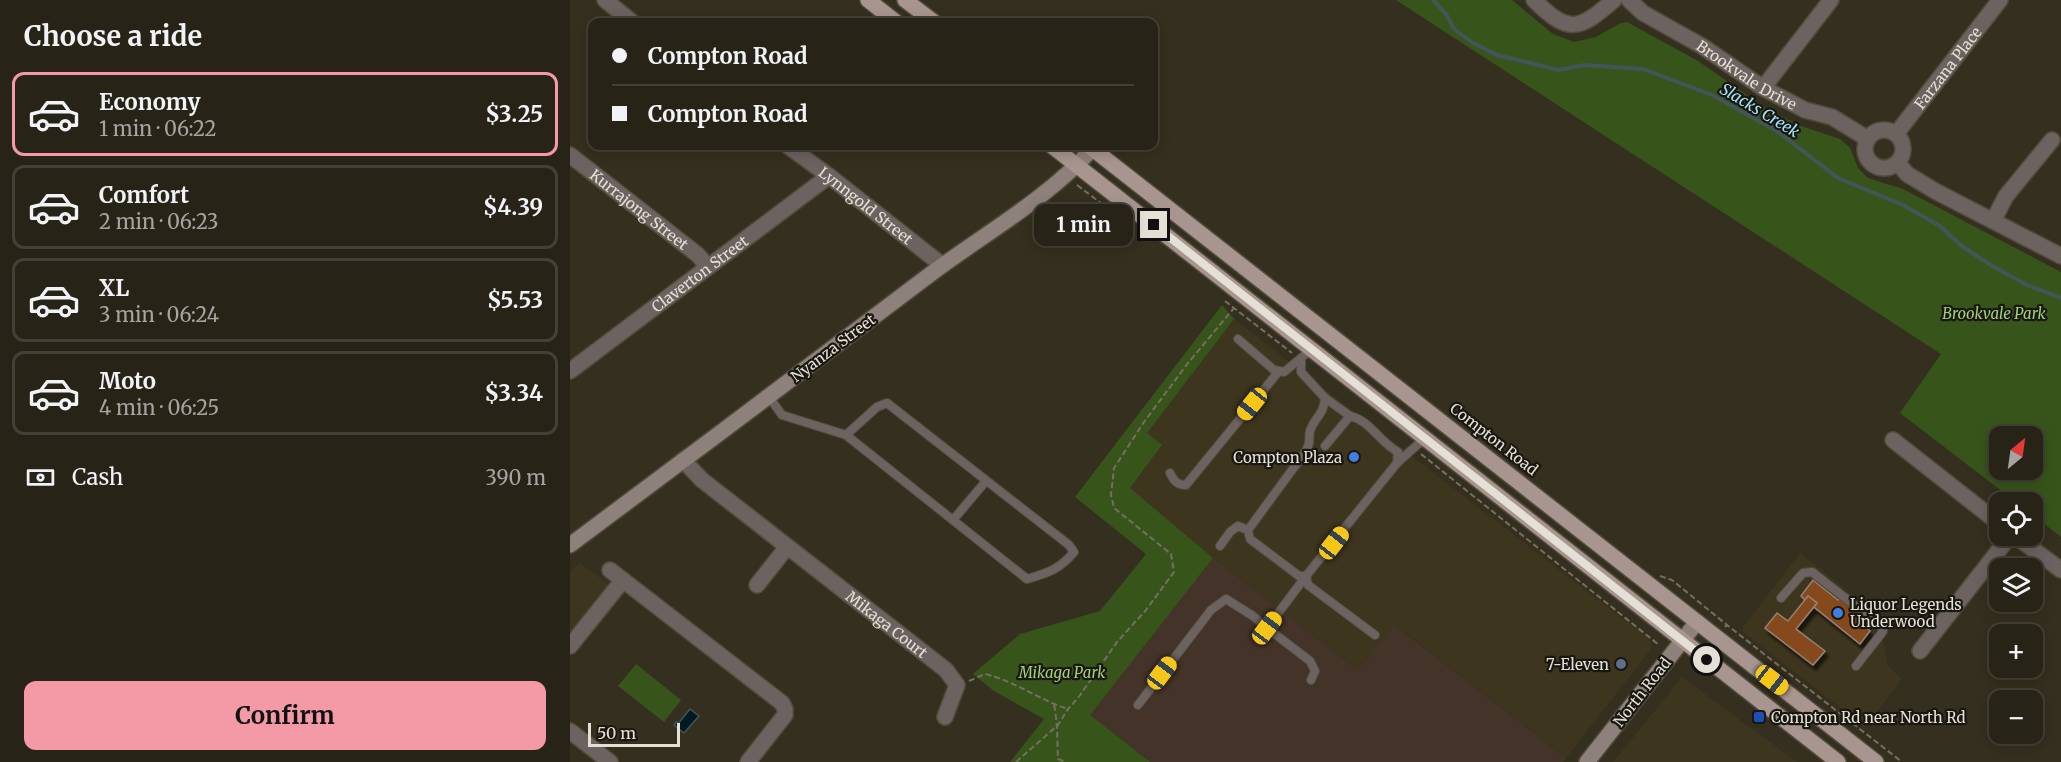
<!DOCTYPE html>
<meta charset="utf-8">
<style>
:root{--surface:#282317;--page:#302b20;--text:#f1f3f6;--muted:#a5a4a1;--line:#444036;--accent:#f49aa7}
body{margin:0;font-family:Merriweather,serif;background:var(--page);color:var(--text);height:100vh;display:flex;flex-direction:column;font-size:22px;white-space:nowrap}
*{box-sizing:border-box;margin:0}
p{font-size:20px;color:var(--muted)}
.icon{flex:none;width:33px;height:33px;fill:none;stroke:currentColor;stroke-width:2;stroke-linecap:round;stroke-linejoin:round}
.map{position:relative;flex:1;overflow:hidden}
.details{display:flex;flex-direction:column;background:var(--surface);width:570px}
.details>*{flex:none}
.hud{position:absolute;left:18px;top:18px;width:570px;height:132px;border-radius:12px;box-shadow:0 3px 15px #0003,0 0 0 2px var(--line);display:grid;align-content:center;height:132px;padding:0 24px;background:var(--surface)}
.needle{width:39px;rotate:29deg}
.tools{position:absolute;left:1419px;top:426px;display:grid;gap:12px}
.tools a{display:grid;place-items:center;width:54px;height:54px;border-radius:12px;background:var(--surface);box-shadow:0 3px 15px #0003,0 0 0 2px var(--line);font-size:30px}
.scale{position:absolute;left:18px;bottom:15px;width:92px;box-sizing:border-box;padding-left:6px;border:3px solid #e4e0d6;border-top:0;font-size:16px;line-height:21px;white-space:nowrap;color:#e4e0d6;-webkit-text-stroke:4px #1a1710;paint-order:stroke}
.end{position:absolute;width:27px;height:27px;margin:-14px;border:8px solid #e4e0d6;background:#111;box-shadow:0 0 0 3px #111}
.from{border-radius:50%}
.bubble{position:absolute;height:42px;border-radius:12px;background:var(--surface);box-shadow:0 3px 15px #0003,0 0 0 2px var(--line);font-size:20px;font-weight:700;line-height:42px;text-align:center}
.car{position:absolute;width:18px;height:36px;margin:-18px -9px;border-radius:8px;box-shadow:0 0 4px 2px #0007;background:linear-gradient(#f5c518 24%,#345 0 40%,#f5c518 0 76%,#345 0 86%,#f5c518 0)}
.hud b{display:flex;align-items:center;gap:21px;height:57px;font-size:22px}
.hud b+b{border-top:2px solid var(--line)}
.hud i{width:15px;height:15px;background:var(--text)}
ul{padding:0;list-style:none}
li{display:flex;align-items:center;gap:18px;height:84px;margin:0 12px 9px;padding:0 12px;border:3px solid var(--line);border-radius:12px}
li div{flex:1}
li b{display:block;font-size:22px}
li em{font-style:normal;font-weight:700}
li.active{border-color:var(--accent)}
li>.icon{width:54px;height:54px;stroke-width:1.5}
h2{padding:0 24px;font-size:27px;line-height:72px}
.pay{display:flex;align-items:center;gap:15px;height:66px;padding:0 24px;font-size:22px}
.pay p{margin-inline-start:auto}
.action{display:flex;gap:12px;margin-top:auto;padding:12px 24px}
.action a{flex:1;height:69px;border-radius:12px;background:var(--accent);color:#111;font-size:24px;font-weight:700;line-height:69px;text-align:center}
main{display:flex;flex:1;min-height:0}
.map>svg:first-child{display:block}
.built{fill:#3d351e}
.industrial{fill:#443329}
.green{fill:#37551b;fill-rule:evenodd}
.water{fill:#001923;stroke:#445559;stroke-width:1.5}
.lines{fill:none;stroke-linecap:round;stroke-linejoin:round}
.stream{stroke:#445559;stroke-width:4}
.building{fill:#85481f;stroke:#958277;stroke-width:1.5;filter:url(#shadow)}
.lane-casing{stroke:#514b3c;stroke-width:10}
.street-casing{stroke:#514b3c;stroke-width:18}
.secondary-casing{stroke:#514b3c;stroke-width:18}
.primary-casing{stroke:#514b3c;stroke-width:18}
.path{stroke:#756f62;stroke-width:2;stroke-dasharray:6 3;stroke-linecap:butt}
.lane{stroke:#6c6360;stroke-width:8}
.street{stroke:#6c6360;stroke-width:15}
.secondary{stroke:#8e807b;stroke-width:15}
.primary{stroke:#a8958f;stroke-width:15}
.route{stroke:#e4e0d6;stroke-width:8}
.shop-dot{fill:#3f7fe0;stroke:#1a1710;stroke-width:2}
.service-dot{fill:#5c6f8a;stroke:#1a1710;stroke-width:2}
.transit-dot{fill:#1a4fb4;stroke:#1a1710;stroke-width:2}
.labels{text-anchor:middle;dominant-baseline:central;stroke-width:4.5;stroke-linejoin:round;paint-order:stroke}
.street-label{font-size:15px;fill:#e4e0d6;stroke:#1a1710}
.park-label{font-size:15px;font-style:italic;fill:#a0d279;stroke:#1a1710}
.poi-label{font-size:15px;fill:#e4e0d6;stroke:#1a1710;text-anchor:end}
.water-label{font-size:16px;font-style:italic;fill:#a0e4ff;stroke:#1a1710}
</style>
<main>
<section class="details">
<h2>Choose a ride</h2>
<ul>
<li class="active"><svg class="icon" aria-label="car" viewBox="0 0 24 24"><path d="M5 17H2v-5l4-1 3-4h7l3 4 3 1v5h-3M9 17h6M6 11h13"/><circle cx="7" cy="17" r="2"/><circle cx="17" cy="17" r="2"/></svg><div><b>Economy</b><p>1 min · 06:22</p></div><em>$3.25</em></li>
<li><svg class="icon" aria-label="car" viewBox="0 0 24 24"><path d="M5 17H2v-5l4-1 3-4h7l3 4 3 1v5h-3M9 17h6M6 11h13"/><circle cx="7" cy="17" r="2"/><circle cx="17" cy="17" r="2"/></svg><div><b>Comfort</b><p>2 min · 06:23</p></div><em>$4.39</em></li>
<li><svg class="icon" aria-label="car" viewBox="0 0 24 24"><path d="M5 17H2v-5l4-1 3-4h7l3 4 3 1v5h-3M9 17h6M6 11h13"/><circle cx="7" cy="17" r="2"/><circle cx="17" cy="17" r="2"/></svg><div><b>XL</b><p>3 min · 06:24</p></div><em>$5.53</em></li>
<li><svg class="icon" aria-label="car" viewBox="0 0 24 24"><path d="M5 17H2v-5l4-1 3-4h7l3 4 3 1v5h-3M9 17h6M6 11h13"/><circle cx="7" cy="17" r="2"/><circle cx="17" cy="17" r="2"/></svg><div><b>Moto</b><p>4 min · 06:25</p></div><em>$3.34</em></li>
</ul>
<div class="pay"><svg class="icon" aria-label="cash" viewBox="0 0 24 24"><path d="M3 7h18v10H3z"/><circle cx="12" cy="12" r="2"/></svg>Cash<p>390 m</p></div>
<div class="action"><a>Confirm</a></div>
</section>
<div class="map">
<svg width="1491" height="762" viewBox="0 0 1491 762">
<defs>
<filter id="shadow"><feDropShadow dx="3" dy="5" stdDeviation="1.5" flood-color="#0009"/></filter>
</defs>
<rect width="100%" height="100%" fill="#352f1f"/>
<g class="built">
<polygon points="664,319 1078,638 1081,642 1081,649 996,758 825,624 788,670 643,558 559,489 592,446 576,433"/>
<polygon points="1230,553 1322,626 1313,639 1318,666 1332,679 1295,727 1171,630"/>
<polygon points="10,563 39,585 0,634 0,571"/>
<polygon points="1112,677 1227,762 1043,762"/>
</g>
<polygon class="industrial" points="643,558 788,670 824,624 996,758 993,762 580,762 519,715"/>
<g class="green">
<path d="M826,0H942L983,34L1004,42L1026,37L1051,23L1057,22L1128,61L1197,109L1231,126L1270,139L1280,148L1288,168L1298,178L1333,189L1491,272V537L1463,515L1462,502H1446L1330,413L1371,354ZM1430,436H1462V470H1430Z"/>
<polygon points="652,305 664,319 577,433 592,445 560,488 643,558 520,715 580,762 440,762 474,719 424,691 403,674 450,634 530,611 576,554 505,497"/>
<polygon points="66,664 111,700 94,722 48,686"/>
</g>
<polygon class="water" points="120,709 129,716 114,733 104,725 106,722 108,724"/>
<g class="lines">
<polyline class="stream" points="863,0 876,14 884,29 903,43 927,55 988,70 1015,65 1073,69 1142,95 1207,131 1268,178 1333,205 1370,226 1393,247 1424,267 1457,285 1491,298"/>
</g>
<g class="building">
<polygon points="1243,580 1268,600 1270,598 1299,621 1295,627 1300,631 1290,644 1244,607 1247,603 1238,596 1235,600 1231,596"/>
<polygon points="1238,596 1247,603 1226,629 1255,651 1243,665 1195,628 1207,613 1218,621"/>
</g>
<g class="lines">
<g class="lane-casing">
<g id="lane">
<polyline points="668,339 704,370 714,372 742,349"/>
<path d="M731,360V372L755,398C754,415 744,418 740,431C738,438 742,440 736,451L678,530L680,539L729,576H736L827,463L828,452C809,442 801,421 780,416L755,446"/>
<path d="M199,397L212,415L276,435L457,579C478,573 490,569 504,552L499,545L317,403L307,407L276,435"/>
<polyline points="755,398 780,416"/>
<polyline points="827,463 855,438"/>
<path d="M600,473C604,481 607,485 616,485L709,371"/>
<polyline points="383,520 416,481"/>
<polyline points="650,546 660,532 668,526 678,530"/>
<polyline points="736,576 738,585 805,635"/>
<polyline points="1211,598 1233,573 1242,572 1311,626 1313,631 1311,634 1286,666"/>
<polyline points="697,628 740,661 745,671 741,680"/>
<polyline points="568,705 641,610 656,599 683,616 697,628 736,576"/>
</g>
</g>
<g class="street-casing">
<g id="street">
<polyline points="35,0 62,22"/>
<path d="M964,0C999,35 1009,30 1044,0"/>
<path id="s1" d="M1059,0L1073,13L1132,46L1193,88L1235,110L1262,117L1298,139"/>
<polyline points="1193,88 1261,0"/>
<circle cx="1314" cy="149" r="19"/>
<path id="s2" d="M1326,134L1430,0"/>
<path id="s3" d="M218,146L259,176L372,265"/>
<path id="s4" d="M0,155L128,255L137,266"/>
<polyline points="1328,163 1337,174 1365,191 1491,256"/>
<polyline points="1423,221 1436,196 1482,140"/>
<path id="s5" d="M0,371L259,176"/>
<polyline points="1323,440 1430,524"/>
<path id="s6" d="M113,460L132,480L376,670L387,685L375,717"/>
<polyline points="1445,536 1491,570"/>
<polyline points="40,570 212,703 215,709 215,715 178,762"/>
<polyline points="187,585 217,547"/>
<polyline points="0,646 53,580"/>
<polyline points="1350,651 1440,536"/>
<polyline points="0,731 40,762"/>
</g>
</g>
<g class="secondary-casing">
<g id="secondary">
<path d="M0,545C121,455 242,364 362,273C417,232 477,199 523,148"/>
<polyline points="1017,762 1127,622"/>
</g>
</g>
<g class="primary-casing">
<g id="primary">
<polyline points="298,0 326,22"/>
<polyline points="335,0 364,22"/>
<polyline points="482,146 1268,762"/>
<polyline points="519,146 1306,762"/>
</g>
</g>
<g class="path">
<polyline points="507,185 552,219"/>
<polyline points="655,301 722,353"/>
<polyline points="851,454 1089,645"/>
<polyline points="1090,576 1102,580 1157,625"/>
<polyline points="1155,627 1157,625 1332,762"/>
<path d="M399,681L415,674C445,681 469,700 498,709"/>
<path d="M484,705C488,723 487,741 488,759L496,762"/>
<polyline points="446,762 488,725 498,709 508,698 547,642 576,610 604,572 601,554 544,508 541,495 544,468 574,422 618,363 664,308"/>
</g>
<use href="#lane" class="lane"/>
<use href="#street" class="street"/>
<use href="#secondary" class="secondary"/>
<use href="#primary" class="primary"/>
</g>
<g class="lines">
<polyline class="route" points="584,225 1137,660"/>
</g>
<g class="shop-dot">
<circle cx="784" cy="457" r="6"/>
<circle cx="1268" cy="613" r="6"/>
</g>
<circle class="service-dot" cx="1051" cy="664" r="6"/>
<rect class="transit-dot" x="1183" y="711" width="12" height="12" rx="3"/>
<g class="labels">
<g class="street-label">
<text stroke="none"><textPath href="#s2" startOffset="84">Farzana Place</textPath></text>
<text stroke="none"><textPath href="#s1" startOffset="140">Brookvale Drive</textPath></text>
<text stroke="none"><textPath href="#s3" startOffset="98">Lynngold Street</textPath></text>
<text stroke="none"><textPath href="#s4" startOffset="88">Kurrajong Street</textPath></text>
<text stroke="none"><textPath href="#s5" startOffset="162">Claverton Street</textPath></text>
<text transform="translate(263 348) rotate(-37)">Nyanza Street</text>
<text transform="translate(924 439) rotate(38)">Compton Road</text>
<text stroke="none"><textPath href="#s6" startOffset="262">Mikaga Court</textPath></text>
<text transform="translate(1072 692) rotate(-52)">North Road</text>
</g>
<g class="park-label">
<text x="1424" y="313">Brookvale Park</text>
<text x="492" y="672">Mikaga Park</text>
</g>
<g class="poi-label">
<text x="772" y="457">Compton Plaza</text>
<text x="1280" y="604" text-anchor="start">Liquor Legends<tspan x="1280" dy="17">Underwood</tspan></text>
<text x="1039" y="664">7-Eleven</text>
<text x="1201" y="717" text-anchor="start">Compton Rd near North Rd</text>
</g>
<g class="water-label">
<text transform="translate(1190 110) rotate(31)">Slacks Creek</text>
</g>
</g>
</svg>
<div class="tools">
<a><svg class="needle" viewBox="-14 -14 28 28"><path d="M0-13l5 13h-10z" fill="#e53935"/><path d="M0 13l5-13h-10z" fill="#a5a4a1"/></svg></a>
<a><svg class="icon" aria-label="locate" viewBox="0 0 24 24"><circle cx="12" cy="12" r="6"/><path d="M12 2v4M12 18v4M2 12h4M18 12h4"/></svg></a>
<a><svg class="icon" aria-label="layers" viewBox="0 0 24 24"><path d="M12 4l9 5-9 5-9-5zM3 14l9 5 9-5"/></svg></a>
<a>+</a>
<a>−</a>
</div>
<div class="scale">50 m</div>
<i class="end from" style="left:1137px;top:660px"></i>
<i class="end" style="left:584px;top:225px"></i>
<div class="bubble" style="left:464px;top:204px;width:99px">1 min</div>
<i class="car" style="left:682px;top:404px;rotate:219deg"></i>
<i class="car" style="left:764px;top:543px;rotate:38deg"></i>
<i class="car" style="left:697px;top:628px;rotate:37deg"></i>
<i class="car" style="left:592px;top:673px;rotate:37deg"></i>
<i class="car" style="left:1202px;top:680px;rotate:128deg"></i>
<div class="hud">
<b><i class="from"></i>Compton Road</b>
<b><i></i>Compton Road</b>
</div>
</div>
</main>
